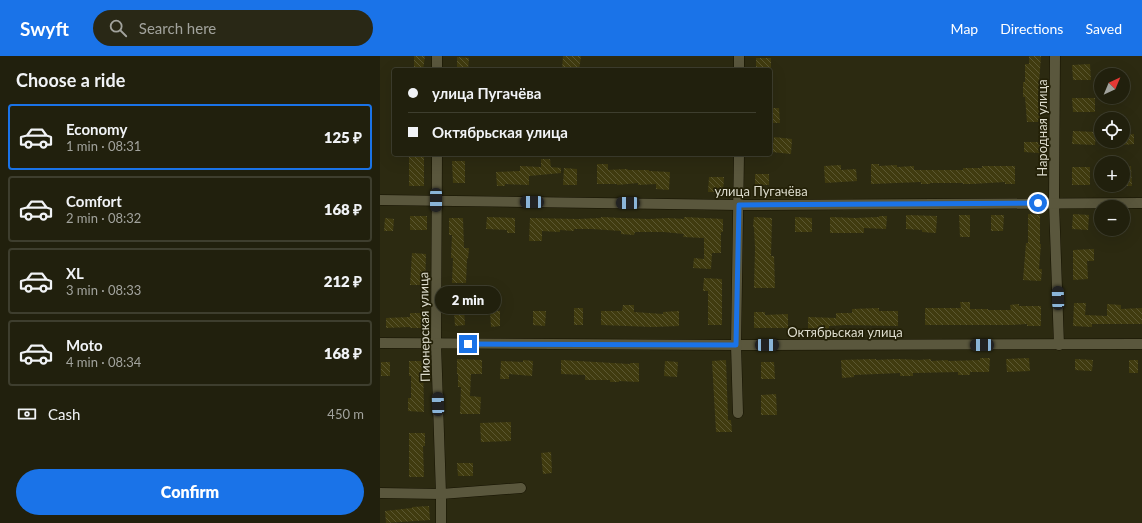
<!DOCTYPE html>
<meta charset="utf-8">
<style>
:root{--surface:#21200d;--page:#292816;--text:#f1f3f6;--muted:#a2a39d;--line:#3e3e2e;--accent:#1a73e8}
body{margin:0;font-family:Lato,sans-serif;background:var(--page);color:var(--text);height:100vh;display:flex;flex-direction:column;font-size:15px;white-space:nowrap}
*{box-sizing:border-box;margin:0}
p{font-size:13px;color:var(--muted)}
.icon{flex:none;width:22px;height:22px;fill:none;stroke:currentColor;stroke-width:2;stroke-linecap:round;stroke-linejoin:round}
.map{position:relative;flex:1;overflow:hidden}
.side{display:flex;flex-direction:column;background:var(--surface);width:380px}
.side>*{flex:none}
.guide{position:absolute;left:12px;top:12px;width:380px;height:88px;border-radius:4px;box-shadow:0 4px 16px #0002,0 0 0 1px var(--line);display:grid;align-content:center;height:88px;padding:0 16px;background:var(--surface)}
.needle{width:26px;rotate:44deg}
.tools{position:absolute;left:714px;top:12px;display:grid;gap:8px}
.tools a{display:grid;place-items:center;width:36px;height:36px;border-radius:50%;background:var(--surface);box-shadow:0 4px 16px #0002,0 0 0 1px var(--line);font-size:20px}
.end{position:absolute;width:18px;height:18px;margin:-9px;border:5px solid #1a73e8;background:#fff;box-shadow:0 0 0 2px #fff}
.from{border-radius:50%}
.bubble{position:absolute;height:28px;border-radius:14px;background:var(--surface);box-shadow:0 4px 16px #0002,0 0 0 1px var(--line);font-size:13px;font-weight:800;line-height:28px;text-align:center}
.car{position:absolute;width:12px;height:24px;margin:-12px -6px;border-radius:5px;box-shadow:0 0 3px 1px #0007;background:linear-gradient(#222 24%,#8ab4d8 0 40%,#222 0 76%,#8ab4d8 0 86%,#222 0)}
.guide b{display:flex;align-items:center;gap:14px;height:38px;font-size:15px}
.guide b+b{border-top:1px solid var(--line)}
.guide i{width:10px;height:10px;background:var(--text)}
ul{padding:0;list-style:none}
li{display:flex;align-items:center;gap:12px;height:66px;margin:0 8px 6px;padding:0 8px;border:2px solid var(--line);border-radius:4px}
li div{flex:1}
li b{display:block;font-size:15px}
li em{font-style:normal;font-weight:800}
li.current{border-color:var(--accent)}
li>.icon{width:36px;height:36px;stroke-width:1.5}
h2{padding:0 16px;font-size:18px;line-height:48px}
.pay{display:flex;align-items:center;gap:10px;height:44px;padding:0 16px;font-size:15px}
.pay p{margin-inline-start:auto}
.cta{display:flex;gap:8px;margin-top:auto;padding:8px 16px}
.cta a{flex:1;height:46px;border-radius:24px;background:var(--accent);color:#fff;font-size:16px;font-weight:800;line-height:46px;text-align:center}
header{display:flex;align-items:center;gap:24px;box-sizing:border-box;height:56px;padding:0 20px;background:var(--accent);color:#fff}
header strong{font-size:19px}
nav{display:flex;gap:22px;margin-inline-start:auto;font-size:14px}
.search{width:280px;height:36px;background:var(--page);display:flex;align-items:center;gap:10px;box-sizing:border-box;padding:0 14px;border-radius:22px;color:var(--muted);font-size:15px}
main{display:flex;flex:1;min-height:0}
.map>svg:first-child{display:block}
.building{fill:url(#building-back-hatch)}
.lines{fill:none;stroke-linecap:round;stroke-linejoin:round}
.street-casing{stroke:#151200;stroke-width:11}
.street{stroke:#5a573d;stroke-width:10}
.route{stroke:#1a73e8;stroke-width:5}
.labels{text-anchor:middle;dominant-baseline:central;stroke-width:3.5;stroke-linejoin:round;paint-order:stroke}
.street-label{font-size:13px;fill:#dddccd;stroke:#232007}
</style>
<header>
<strong>Swyft</strong>
<div class="search"><svg class="icon" aria-label="search" viewBox="0 0 24 24"><circle cx="10" cy="10" r="6"/><path d="M15 15l6 6"/></svg>Search here</div>
<nav><a>Map</a><a>Directions</a><a>Saved</a></nav>
</header>
<main>
<section class="side">
<h2>Choose a ride</h2>
<ul>
<li class="current"><svg class="icon" aria-label="car" viewBox="0 0 24 24"><path d="M5 17H2v-5l4-1 3-4h7l3 4 3 1v5h-3M9 17h6M6 11h13"/><circle cx="7" cy="17" r="2"/><circle cx="17" cy="17" r="2"/></svg><div><b>Economy</b><p>1 min · 08:31</p></div><em>125 ₽</em></li>
<li><svg class="icon" aria-label="car" viewBox="0 0 24 24"><path d="M5 17H2v-5l4-1 3-4h7l3 4 3 1v5h-3M9 17h6M6 11h13"/><circle cx="7" cy="17" r="2"/><circle cx="17" cy="17" r="2"/></svg><div><b>Comfort</b><p>2 min · 08:32</p></div><em>168 ₽</em></li>
<li><svg class="icon" aria-label="car" viewBox="0 0 24 24"><path d="M5 17H2v-5l4-1 3-4h7l3 4 3 1v5h-3M9 17h6M6 11h13"/><circle cx="7" cy="17" r="2"/><circle cx="17" cy="17" r="2"/></svg><div><b>XL</b><p>3 min · 08:33</p></div><em>212 ₽</em></li>
<li><svg class="icon" aria-label="car" viewBox="0 0 24 24"><path d="M5 17H2v-5l4-1 3-4h7l3 4 3 1v5h-3M9 17h6M6 11h13"/><circle cx="7" cy="17" r="2"/><circle cx="17" cy="17" r="2"/></svg><div><b>Moto</b><p>4 min · 08:34</p></div><em>168 ₽</em></li>
</ul>
<div class="pay"><svg class="icon" aria-label="cash" viewBox="0 0 24 24"><path d="M3 7h18v10H3z"/><circle cx="12" cy="12" r="2"/></svg>Cash<p>450 m</p></div>
<div class="cta"><a>Confirm</a></div>
</section>
<div class="map">
<svg width="762" height="467" viewBox="0 0 762 467">
<defs>
<pattern id="building-back-hatch" width="6" height="6" patternUnits="userSpaceOnUse"><rect width="6" height="6" fill="#403b0f"/><path d="M-1 5l2 2M0 0l6 6M5-1l2 2" fill="none" stroke="#5b5731"/></pattern>
</defs>
<rect width="100%" height="100%" fill="#2c2a11"/>
<g class="building">
<polygon points="34,0 45,0 43,14 34,14"/>
<polygon points="183,0 201,0 199,14 182,14"/>
<polygon points="649,0 661,0 658,41 660,66 647,66 645,41 643,41 643,26 645,26 645,8 649,8"/>
<polygon points="77,1 89,2 88,14 77,14"/>
<rect x="376" y="2" width="15" height="10"/>
<polygon points="710,8 711,24 693,24 692,9"/>
<polygon points="692,42 715,42 715,56 693,56"/>
<polygon points="390,52 399,52 400,67 390,67"/>
<polygon points="693,75 716,76 715,89 692,88"/>
<polygon points="754,78 754,88 743,89 743,79"/>
<polygon points="394,81 412,83 411,98 392,96"/>
<polygon points="644,86 661,86 660,97 644,96"/>
<rect x="29" y="100" width="15" height="30"/>
<polygon points="161,103 170,103 171,111 181,112 181,117 149,120 149,129 125,128 125,130 117,130 116,116 140,115 140,110 161,111"/>
<polygon points="72,105 85,105 85,127 73,127"/>
<polygon points="217,108 228,108 228,114 247,113 248,114 269,114 269,115 290,116 289,134 276,133 276,128 258,129 258,127 237,129 237,128 217,128"/>
<polygon points="491,108 499,108 499,110 517,109 517,111 534,110 534,114 583,114 583,112 602,112 602,110 635,110 635,128 625,128 625,126 592,128 583,128 583,127 550,127 550,128 541,128 541,126 491,128"/>
<polygon points="461,109 461,114 476,113 477,125 445,127 444,110"/>
<polygon points="751,110 752,130 743,130 743,111"/>
<rect x="692" y="111" width="18" height="18"/>
<polygon points="184,112 197,113 197,129 183,129"/>
<rect x="375" y="118" width="14" height="11"/>
<polygon points="329,121 344,121 343,136 328,136"/>
<polygon points="648,158 660,159 660,188 661,188 659,213 662,213 661,225 643,224 646,187 648,187"/>
<polygon points="693,158 709,159 708,174 692,173"/>
<polygon points="526,159 557,160 556,177 542,176 542,174 526,173"/>
<polygon points="579,159 590,159 590,181 580,181"/>
<polygon points="611,159 624,159 623,175 611,175"/>
<rect x="30" y="160" width="17" height="14"/>
<polygon points="499,160 507,160 506,173 484,172 484,177 450,177 450,161 475,162 499,161"/>
<polygon points="107,161 135,162 135,177 127,177 127,174 106,173"/>
<polygon points="221,161 241,162 269,163 288,162 304,163 304,161 343,163 343,176 341,176 341,197 332,197 331,213 313,212 314,202 324,203 324,182 303,181 304,178 284,176 255,176 254,179 241,178 241,175 212,173 194,173 194,175 180,174 180,176 162,175 162,185 149,185 150,162 198,163 221,162"/>
<polygon points="374,161 392,162 391,200 394,200 395,232 374,232 375,192 374,171 373,171"/>
<polygon points="415,161 432,162 432,176 415,176"/>
<polygon points="5,162 14,163 13,175 4,175"/>
<polygon points="69,162 83,162 84,192 89,192 88,203 87,202 86,227 72,227 73,202 71,202 72,179 69,179"/>
<polygon points="714,193 714,205 707,205 708,223 693,224 693,194"/>
<polygon points="32,197 46,198 45,229 30,229"/>
<polygon points="324,222 342,223 342,269 328,269 328,235 323,235"/>
<polygon points="580,246 590,246 590,253 608,253 608,254 631,254 630,249 639,248 639,250 661,250 661,270 647,270 647,268 632,269 545,269 545,252 581,252"/>
<polygon points="694,247 706,247 705,259 727,260 727,248 741,249 741,253 762,252 762,268 712,268 712,271 693,270"/>
<polygon points="243,249 254,249 254,256 283,258 283,256 299,255 299,270 273,271 221,269 221,255 242,255"/>
<rect x="194" y="252" width="9" height="17"/>
<polygon points="499,252 499,255 518,255 518,270 466,269 449,270 449,274 428,273 428,261 456,262 456,257 472,257 472,253"/>
<polygon points="84,253 85,269 75,270 74,254"/>
<polygon points="110,255 120,255 120,270 111,271"/>
<polygon points="153,255 166,255 165,270 153,269"/>
<polygon points="374,256 385,256 385,259 408,258 408,272 374,272"/>
<polygon points="30,257 44,257 44,272 30,272 30,271 6,272 6,262 30,261"/>
<polygon points="600,302 610,302 609,316 590,316 590,319 578,319 578,316 533,317 533,320 520,320 520,317 474,319 474,321 462,322 461,304 496,303 496,304 517,303 539,304 551,303 551,305 568,304 568,305 600,304"/>
<polygon points="649,302 650,315 627,316 626,303"/>
<polygon points="77,303 102,304 102,318 91,318 90,340 101,341 100,358 80,358 81,331 78,331 78,318 77,318"/>
<polygon points="695,303 713,304 712,315 695,314"/>
<polygon points="143,304 153,305 152,320 129,318 129,323 120,323 121,305 143,306"/>
<polygon points="181,304 250,308 250,307 259,307 259,326 239,325 239,326 230,326 230,324 205,324 205,319 181,318"/>
<polygon points="346,304 348,364 351,364 352,376 336,376 332,305"/>
<rect x="749" y="304" width="9" height="13"/>
<polygon points="29,305 43,305 44,356 28,355 28,342 31,342 31,320 29,320"/>
<polygon points="285,305 298,306 297,321 284,320"/>
<rect x="1" y="306" width="9" height="14"/>
<polygon points="381,306 394,306 395,323 381,323"/>
<polygon points="396,338 397,359 381,359 381,339"/>
<polygon points="131,366 131,385 101,386 100,367"/>
<polygon points="29,377 45,377 45,390 43,390 44,421 29,421"/>
<polygon points="171,396 172,417 163,418 161,397"/>
<polygon points="77,407 93,407 93,420 78,420"/>
<polygon points="49,450 50,464 6,467 5,455 32,452 32,451"/>
</g>
<g class="lines">
<g class="street-casing">
<g id="street">
<polyline points="675,0 674,147 679,289"/>
<polyline points="57,14 57,0"/>
<polyline points="359,14 359,0"/>
<polyline points="57,98 56,288 61,438 61,467"/>
<polyline points="0,144 359,149 762,147"/>
<polyline points="0,287 356,289 762,288"/>
<polyline points="358,357 356,289 359,98"/>
<polyline points="0,437 61,438 141,432"/>
</g>
</g>
<use href="#street" class="street"/>
</g>
<g class="lines">
<polyline class="route" points="88,288 356,289 359,149 658,147"/>
</g>
<g class="labels">
<g class="street-label">
<text transform="translate(662 72) rotate(-90)">Народная улица</text>
<text x="381" y="135">улица Пугачёва</text>
<text transform="translate(44 271) rotate(-91)">Пионерская улица</text>
<text x="465" y="276">Октябрьская улица</text>
</g>
</g>
</svg>
<div class="tools">
<a><svg class="needle" viewBox="-14 -14 28 28"><path d="M0-13l5 13h-10z" fill="#e53935"/><path d="M0 13l5-13h-10z" fill="#a2a39d"/></svg></a>
<a><svg class="icon" aria-label="locate" viewBox="0 0 24 24"><circle cx="12" cy="12" r="6"/><path d="M12 2v4M12 18v4M2 12h4M18 12h4"/></svg></a>
<a>+</a>
<a>−</a>
</div>
<i class="end from" style="left:658px;top:147px"></i>
<i class="end" style="left:88px;top:288px"></i>
<div class="bubble" style="left:55px;top:230px;width:66px">2 min</div>
<i class="car" style="left:56px;top:144px;rotate:180deg"></i>
<i class="car" style="left:152px;top:146px;rotate:271deg"></i>
<i class="car" style="left:248px;top:147px;rotate:271deg"></i>
<i class="car" style="left:678px;top:242px;rotate:358deg"></i>
<i class="car" style="left:387px;top:289px;rotate:90deg"></i>
<i class="car" style="left:602px;top:289px;rotate:270deg"></i>
<i class="car" style="left:58px;top:348px;rotate:358deg"></i>
<div class="guide">
<b><i class="from"></i>улица Пугачёва</b>
<b><i></i>Октябрьская улица</b>
</div>
</div>
</main>
